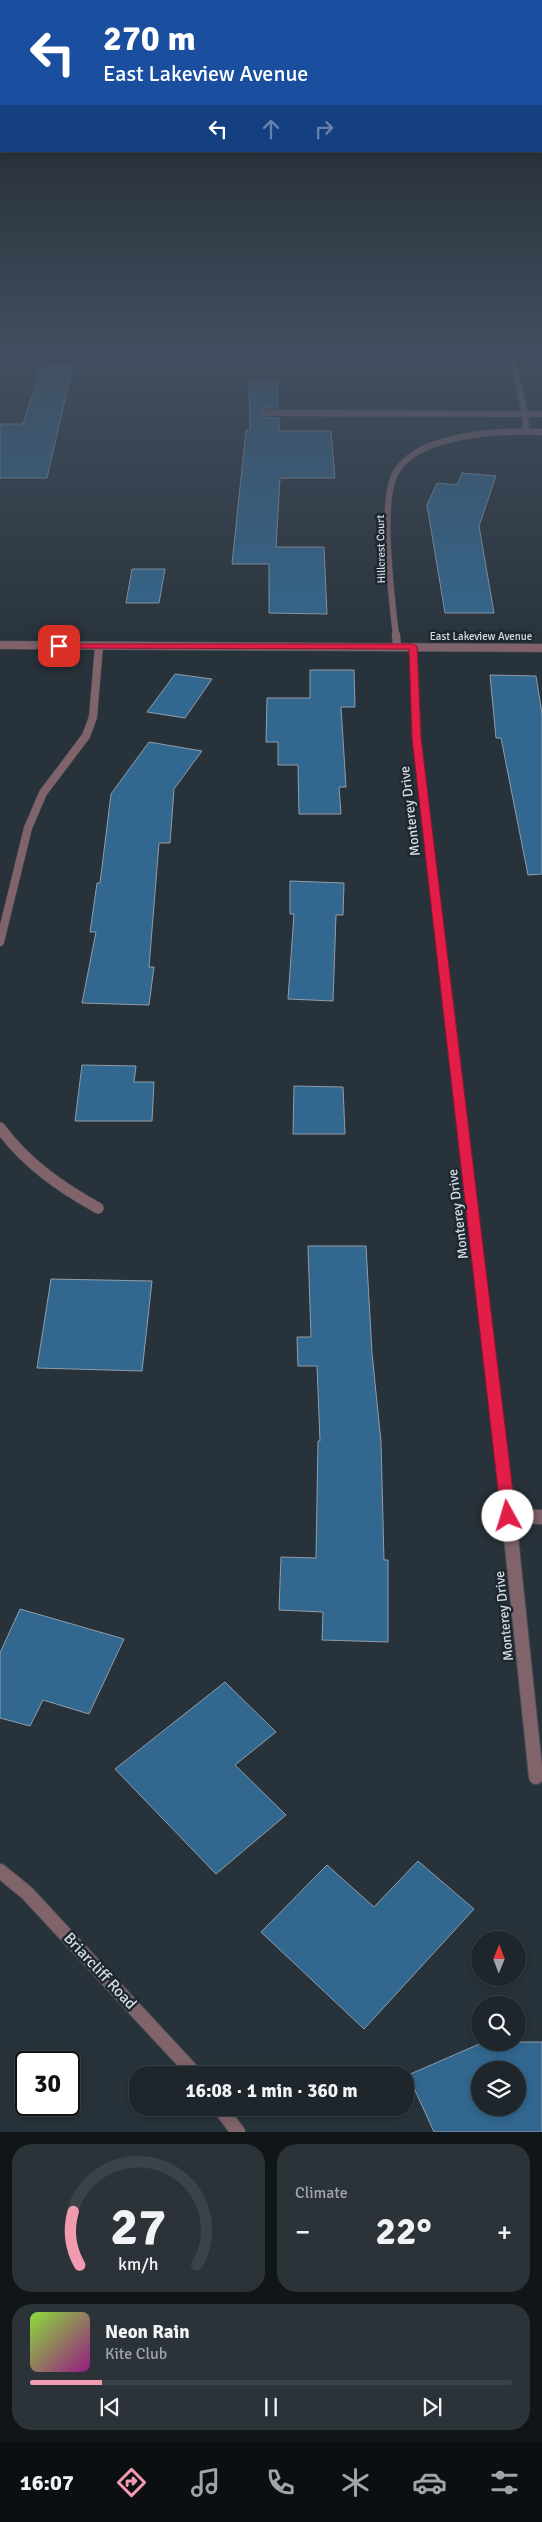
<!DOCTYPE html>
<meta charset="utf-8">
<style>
body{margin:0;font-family:Signika,sans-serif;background:#2b3238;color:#f1f3f6;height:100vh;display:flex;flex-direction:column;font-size:19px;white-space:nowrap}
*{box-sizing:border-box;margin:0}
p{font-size:16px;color:#a1a5a9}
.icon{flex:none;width:28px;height:28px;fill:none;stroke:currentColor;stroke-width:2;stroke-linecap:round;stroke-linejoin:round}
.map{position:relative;height:2132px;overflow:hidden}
.side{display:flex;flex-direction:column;gap:12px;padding:12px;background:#101518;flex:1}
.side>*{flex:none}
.guide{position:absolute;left:0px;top:0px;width:542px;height:152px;box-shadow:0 2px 8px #0003,0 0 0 1px #3c4348;background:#1a4fa0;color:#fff;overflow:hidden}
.needle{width:32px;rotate:1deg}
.tools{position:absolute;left:471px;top:1931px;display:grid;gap:10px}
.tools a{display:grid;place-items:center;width:55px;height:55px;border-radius:50%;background:#1e262c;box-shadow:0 2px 8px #0003,0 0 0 1px #3c4348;font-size:25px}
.speed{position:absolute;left:15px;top:2051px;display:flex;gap:10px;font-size:25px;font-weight:700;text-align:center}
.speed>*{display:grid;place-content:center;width:65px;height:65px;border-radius:50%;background:#1e262c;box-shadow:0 2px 8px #0003,0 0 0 1px #3c4348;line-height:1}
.speed .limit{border:2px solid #111;border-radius:8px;background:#fff;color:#111}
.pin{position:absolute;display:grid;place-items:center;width:42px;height:42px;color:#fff;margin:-21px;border-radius:10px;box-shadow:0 2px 8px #0006}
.me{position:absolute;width:55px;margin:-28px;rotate:354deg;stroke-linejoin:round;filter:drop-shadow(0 0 4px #0008)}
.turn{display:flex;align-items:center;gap:18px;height:105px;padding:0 20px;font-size:22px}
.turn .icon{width:65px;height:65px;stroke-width:2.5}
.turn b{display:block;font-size:35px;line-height:42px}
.lanes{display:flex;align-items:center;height:48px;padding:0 20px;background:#0003;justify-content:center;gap:25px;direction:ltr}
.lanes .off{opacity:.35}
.big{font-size:38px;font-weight:700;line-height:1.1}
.side .widget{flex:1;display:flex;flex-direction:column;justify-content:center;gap:8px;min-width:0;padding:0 18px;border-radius:20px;background:#2b3238}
.side .dial{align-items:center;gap:0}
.dial svg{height:130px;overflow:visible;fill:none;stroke:#3c4348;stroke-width:7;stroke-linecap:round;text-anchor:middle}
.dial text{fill:#f1f3f6;stroke:none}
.song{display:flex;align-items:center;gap:15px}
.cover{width:60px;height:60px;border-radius:8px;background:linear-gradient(135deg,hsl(90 70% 55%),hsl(310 70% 35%))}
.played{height:5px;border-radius:2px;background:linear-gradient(90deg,#f29aaf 15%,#3c4348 15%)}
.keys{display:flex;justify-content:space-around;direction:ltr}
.heat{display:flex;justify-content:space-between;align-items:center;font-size:28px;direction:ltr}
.side .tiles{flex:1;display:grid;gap:12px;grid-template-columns:1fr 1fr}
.widget:last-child{grid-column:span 2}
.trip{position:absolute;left:129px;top:2066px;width:285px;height:50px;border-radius:20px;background:#1e262c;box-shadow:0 2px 8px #0003,0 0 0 1px #3c4348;font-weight:700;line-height:50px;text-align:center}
.tab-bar{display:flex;height:80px;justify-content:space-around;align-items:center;background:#0c0f12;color:#a1a5a9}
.tab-bar .icon{width:35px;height:35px}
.tab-bar .on{color:#f29aaf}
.tab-bar b{font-size:22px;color:#f1f3f6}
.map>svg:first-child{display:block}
</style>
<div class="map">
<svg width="542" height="2132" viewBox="0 0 542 2132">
<rect width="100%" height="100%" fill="#28323a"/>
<g fill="#32678f" stroke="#919da8" fill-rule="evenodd">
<path d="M42,365H73L47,478H0V424H23Z"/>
<path d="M249,382H277L278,408H264L261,413L266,418H279V431H331L335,478H280L276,547H324L327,614L269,613V564H232L246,430H250Z"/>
<path d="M462,473L496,476L479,526L494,613H445L427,505L437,483L457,485Z"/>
<path d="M132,569H165L159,603H126Z"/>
<path d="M310,670H354L355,707H341L346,787H339L341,814H299L298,765H278V742H266L267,698H310Z"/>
<path d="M175,674L212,679L185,718L147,712Z"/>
<path d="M490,675L536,676L542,714V874L528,875L501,738H496Z"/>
<path d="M149,742L202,751L174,789L170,843H159L149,967H154L149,1005L82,1003L96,932H90L97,883H100L111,794Z"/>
<path d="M290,881L344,883L343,915H336L333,1001L288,999L294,914H290Z"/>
<path d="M82,1065L136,1066L134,1082H154L152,1121H75Z"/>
<path d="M294,1086L343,1087L345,1134H293Z"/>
<path d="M308,1246H366L372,1353L381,1442L384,1560H388V1642L322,1640L323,1612L279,1610L281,1557L316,1558L318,1441H320L317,1366H298L297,1337H311Z"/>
<path d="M51,1279L152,1281L142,1371L37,1368Z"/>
<path d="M20,1609L124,1639L89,1714L43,1700L30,1726L0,1718V1653Z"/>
<path d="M225,1682L276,1732L235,1765L286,1815L216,1874L115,1769Z"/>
<path d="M418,1861L474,1909L364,2029L261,1932L327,1865L374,1907Z"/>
<path d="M484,2042H542V2132H434L408,2075ZM480,2070H518V2108H480Z"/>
</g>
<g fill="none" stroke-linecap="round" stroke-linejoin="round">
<defs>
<g id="minor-far3">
<path d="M512,356L525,414L526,430"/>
<path d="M266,413L542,414"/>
<path d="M396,636C392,600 380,507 394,476C413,433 503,430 542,432"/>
</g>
<g id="minor-far2">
<path d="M396,635L397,647"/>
<path d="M413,647L417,738L448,1004"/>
<path d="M0,942L28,828L43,793L86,736L93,717L99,646"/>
</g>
<g id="minor-far1">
<path d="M448,1003L506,1491"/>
<path d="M0,1128C26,1163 60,1187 98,1208"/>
</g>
<g id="minor">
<path d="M506,1489L536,1777"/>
<path d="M508,1516L542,1517"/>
<path d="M0,1871L27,1893L196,2075"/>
<path d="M220,2108L238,2132"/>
</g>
<path id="tertiary" d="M0,645L542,648"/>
</defs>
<use href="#minor-far3" stroke="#444d55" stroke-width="7"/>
<use href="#minor-far2" stroke="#444d55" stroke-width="9"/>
<use href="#minor-far1" stroke="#444d55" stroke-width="12"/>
<use href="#minor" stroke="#444d55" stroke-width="16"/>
<use href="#tertiary" stroke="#444d55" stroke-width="9"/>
<use href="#minor-far3" stroke="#81636a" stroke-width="6"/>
<use href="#minor-far2" stroke="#81636a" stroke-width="8"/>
<use href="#minor-far1" stroke="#81636a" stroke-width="11"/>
<use href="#minor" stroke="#81636a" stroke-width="14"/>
<use href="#tertiary" stroke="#81636a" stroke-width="8"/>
</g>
<linearGradient id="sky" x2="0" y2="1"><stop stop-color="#161c20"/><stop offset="0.54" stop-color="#424f60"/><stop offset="1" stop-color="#424f60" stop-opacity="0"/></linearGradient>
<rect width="542" height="655" fill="url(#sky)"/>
<path fill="#e11d48" stroke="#92132f" d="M56,644H413L417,646L421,738L516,1516L513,1520H503L501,1516L412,738L409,649L59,648L55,646Z"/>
<g text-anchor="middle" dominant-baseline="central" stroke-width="5" stroke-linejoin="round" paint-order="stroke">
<g font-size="11" fill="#d6dce2" stroke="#1e2830">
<text transform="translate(381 549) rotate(-91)">Hillcrest Court</text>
<text x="481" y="636">East Lakeview Avenue</text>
</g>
<g font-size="14" fill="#d6dce2" stroke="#1e2830">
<text transform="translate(410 811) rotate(-97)">Monterey Drive</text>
<text transform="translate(458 1214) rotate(-97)">Monterey Drive</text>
<text transform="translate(504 1616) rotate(-96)">Monterey Drive</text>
</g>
<g font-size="16" fill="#d6dce2" stroke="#1e2830">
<text transform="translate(100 1971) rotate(47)">Briarcliff Road</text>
</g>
</g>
</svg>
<div class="tools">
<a><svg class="needle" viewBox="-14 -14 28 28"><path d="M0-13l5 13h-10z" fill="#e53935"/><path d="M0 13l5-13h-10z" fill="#a1a5a9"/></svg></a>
<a><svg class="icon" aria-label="search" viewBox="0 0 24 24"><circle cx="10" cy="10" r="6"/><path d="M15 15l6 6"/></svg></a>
<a><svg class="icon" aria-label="layers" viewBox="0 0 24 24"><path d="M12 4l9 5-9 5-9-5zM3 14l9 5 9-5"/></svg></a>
</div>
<div class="speed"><div class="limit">30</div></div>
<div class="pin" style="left:59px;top:646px;background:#d93025"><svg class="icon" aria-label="arrive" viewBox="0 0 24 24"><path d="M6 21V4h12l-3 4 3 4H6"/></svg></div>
<svg class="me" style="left:508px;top:1516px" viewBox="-20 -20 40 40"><circle r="19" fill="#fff"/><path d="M0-13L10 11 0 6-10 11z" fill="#e11d48"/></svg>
<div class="trip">16:08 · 1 min · 360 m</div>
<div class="guide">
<div class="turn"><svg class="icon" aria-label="left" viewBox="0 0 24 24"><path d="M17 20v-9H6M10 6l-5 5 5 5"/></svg><div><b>270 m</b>East Lakeview Avenue</div></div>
<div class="lanes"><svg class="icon" aria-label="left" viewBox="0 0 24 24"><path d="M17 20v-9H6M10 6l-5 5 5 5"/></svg><svg class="icon off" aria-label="ahead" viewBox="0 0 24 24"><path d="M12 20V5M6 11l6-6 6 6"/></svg><svg class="icon off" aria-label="right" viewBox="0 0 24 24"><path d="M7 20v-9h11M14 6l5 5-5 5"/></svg></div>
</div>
</div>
<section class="side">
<div class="tiles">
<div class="widget dial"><svg viewBox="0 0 100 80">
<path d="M14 69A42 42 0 1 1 86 69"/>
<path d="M14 69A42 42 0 0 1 10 36" stroke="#f29aaf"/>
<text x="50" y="56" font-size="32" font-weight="700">27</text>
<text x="50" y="72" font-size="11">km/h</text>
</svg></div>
<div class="widget"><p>Climate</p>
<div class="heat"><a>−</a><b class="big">22°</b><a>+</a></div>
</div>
<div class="widget">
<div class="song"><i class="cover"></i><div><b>Neon Rain</b><p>Kite Club</p></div></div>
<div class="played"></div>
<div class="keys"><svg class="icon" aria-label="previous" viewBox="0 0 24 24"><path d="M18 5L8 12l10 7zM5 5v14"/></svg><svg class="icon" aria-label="pause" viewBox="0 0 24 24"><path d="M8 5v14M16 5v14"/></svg><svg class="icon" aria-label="next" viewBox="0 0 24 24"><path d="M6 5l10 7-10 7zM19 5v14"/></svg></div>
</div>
</div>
</section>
<nav class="tab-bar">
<b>16:07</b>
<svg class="icon on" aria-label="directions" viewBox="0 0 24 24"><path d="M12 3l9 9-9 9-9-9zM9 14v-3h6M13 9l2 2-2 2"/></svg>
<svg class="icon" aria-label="music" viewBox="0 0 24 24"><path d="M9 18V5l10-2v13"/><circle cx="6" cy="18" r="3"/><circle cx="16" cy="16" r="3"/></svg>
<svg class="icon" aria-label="phone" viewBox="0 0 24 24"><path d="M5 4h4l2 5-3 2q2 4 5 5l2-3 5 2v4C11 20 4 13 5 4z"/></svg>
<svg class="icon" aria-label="climate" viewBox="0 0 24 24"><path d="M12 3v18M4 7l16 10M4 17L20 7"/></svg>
<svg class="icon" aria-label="car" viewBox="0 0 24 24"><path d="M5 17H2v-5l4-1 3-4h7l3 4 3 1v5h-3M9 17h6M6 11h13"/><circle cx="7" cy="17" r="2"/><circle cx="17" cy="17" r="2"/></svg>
<svg class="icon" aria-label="filters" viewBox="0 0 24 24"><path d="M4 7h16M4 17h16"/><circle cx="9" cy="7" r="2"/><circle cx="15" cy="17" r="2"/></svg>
</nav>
